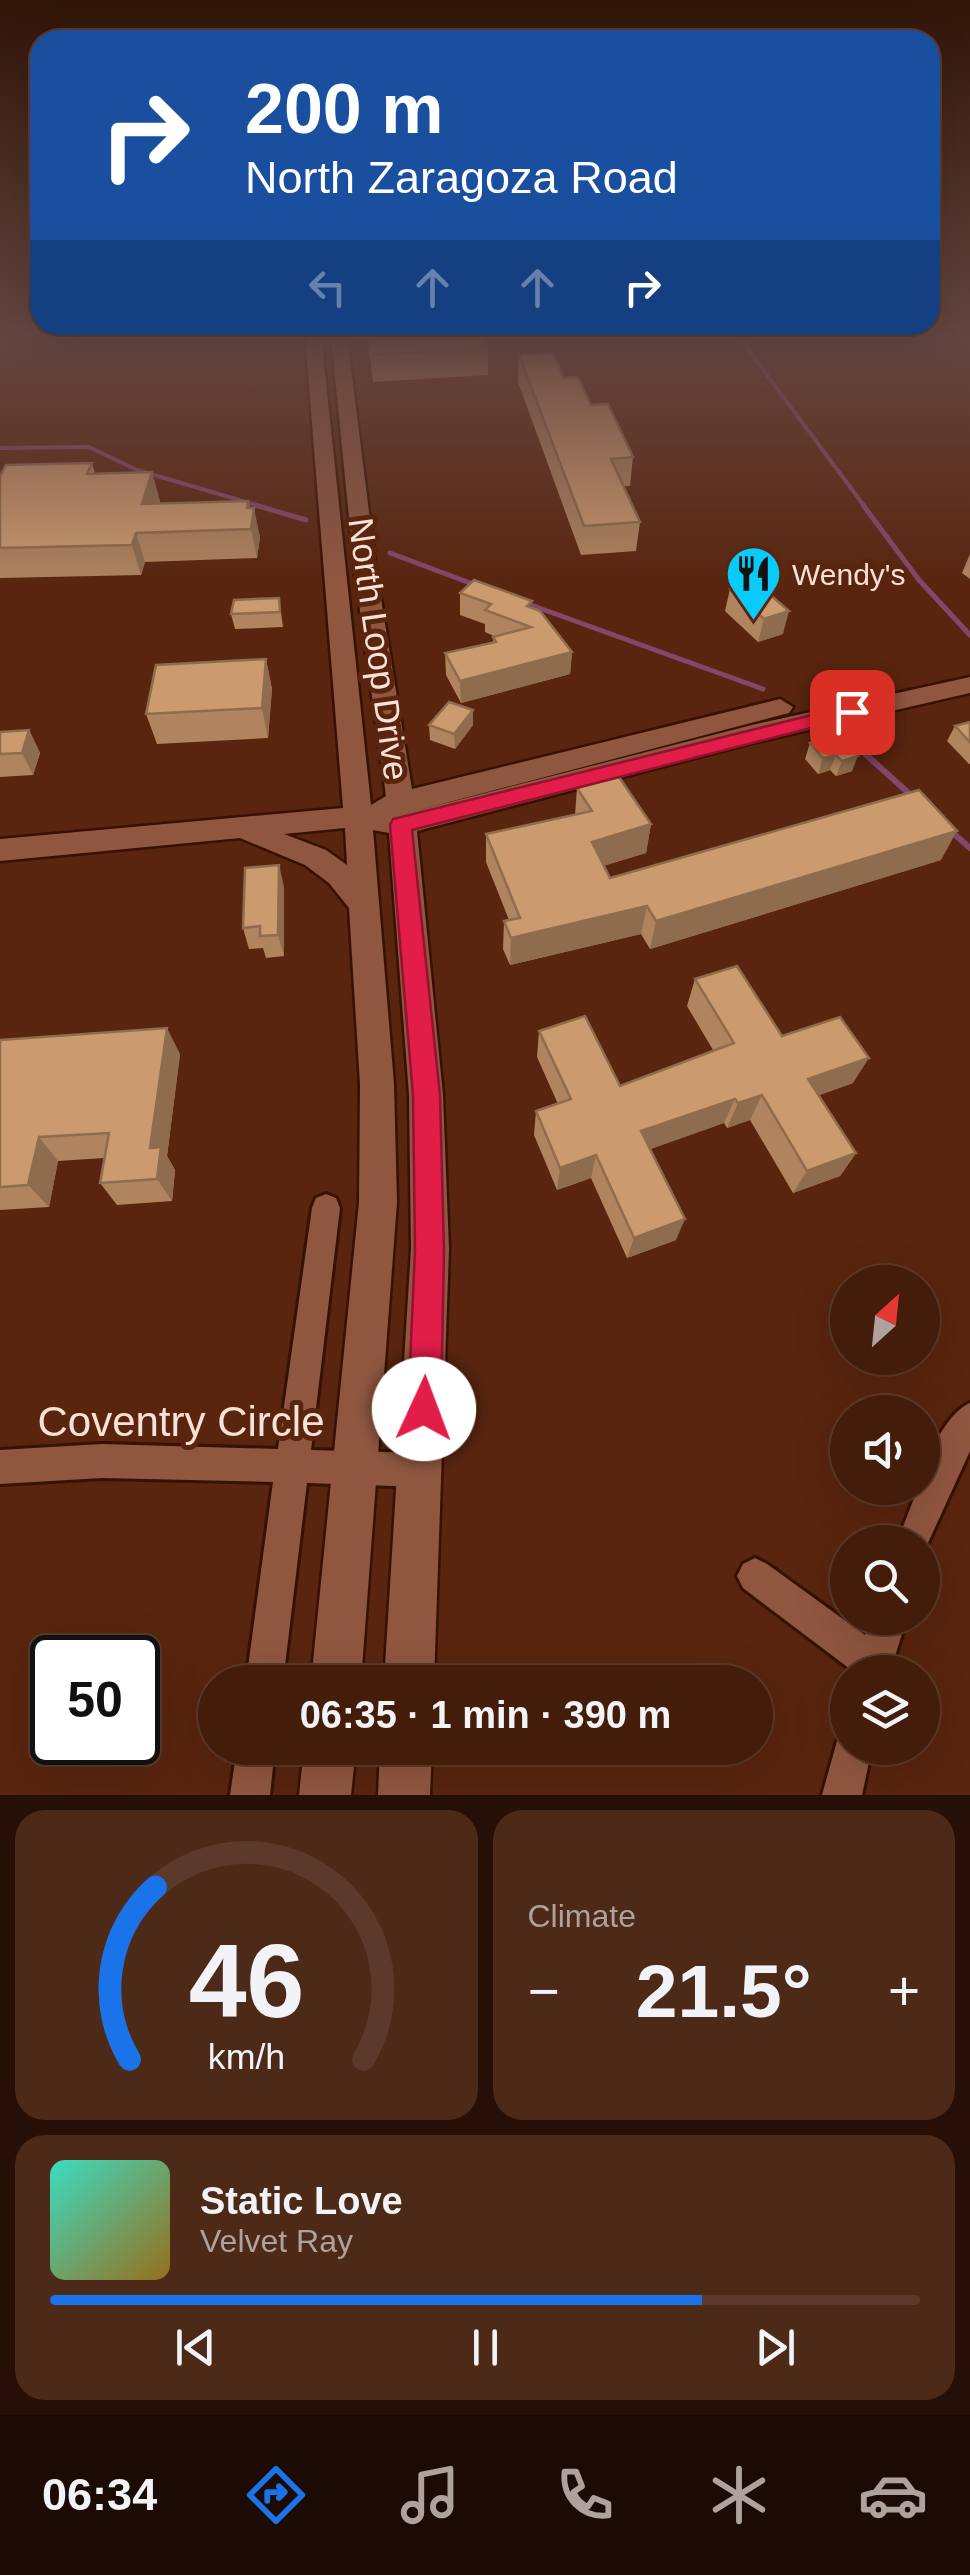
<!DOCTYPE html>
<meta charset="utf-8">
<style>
body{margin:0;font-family:Arial,sans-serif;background:#4d2918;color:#f1f3f6;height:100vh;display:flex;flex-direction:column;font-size:38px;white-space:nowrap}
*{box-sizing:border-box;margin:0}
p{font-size:32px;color:#afa19c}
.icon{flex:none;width:55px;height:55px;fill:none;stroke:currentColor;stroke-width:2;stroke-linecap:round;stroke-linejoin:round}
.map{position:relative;height:1795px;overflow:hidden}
.side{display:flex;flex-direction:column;gap:15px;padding:15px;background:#250f06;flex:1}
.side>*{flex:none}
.banner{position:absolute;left:30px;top:30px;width:910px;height:305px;border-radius:30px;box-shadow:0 10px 40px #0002,0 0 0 2px #5b3a2b;background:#1a4fa0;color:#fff;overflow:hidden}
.needle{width:65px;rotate:27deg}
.tools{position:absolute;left:830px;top:1265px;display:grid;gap:20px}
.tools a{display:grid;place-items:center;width:110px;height:110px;border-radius:50%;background:#431c0a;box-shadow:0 10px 40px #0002,0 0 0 2px #5b3a2b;font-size:50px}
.speed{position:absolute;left:30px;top:1635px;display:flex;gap:20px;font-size:50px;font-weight:700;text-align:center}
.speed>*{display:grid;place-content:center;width:130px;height:130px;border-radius:50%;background:#431c0a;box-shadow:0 10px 40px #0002,0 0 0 2px #5b3a2b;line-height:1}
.speed .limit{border:5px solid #111;border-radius:15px;background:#fff;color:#111}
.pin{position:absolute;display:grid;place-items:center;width:85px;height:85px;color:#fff;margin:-42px;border-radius:20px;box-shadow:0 5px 15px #0006}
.me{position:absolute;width:110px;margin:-55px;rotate:2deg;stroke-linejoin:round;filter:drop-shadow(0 0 8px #0008)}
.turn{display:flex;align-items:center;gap:35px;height:210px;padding:0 50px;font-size:45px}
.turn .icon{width:130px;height:130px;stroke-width:2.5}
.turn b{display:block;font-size:70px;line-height:85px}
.lanes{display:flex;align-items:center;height:95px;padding:0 50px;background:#0003;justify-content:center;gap:50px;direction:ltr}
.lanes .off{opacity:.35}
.big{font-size:75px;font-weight:700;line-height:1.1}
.side .tile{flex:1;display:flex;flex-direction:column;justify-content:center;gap:15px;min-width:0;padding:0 35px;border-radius:30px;background:#4d2918}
.side .dial{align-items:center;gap:0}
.dial svg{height:260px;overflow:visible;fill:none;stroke:#5b3a2b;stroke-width:7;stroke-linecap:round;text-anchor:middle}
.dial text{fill:#f1f3f6;stroke:none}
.song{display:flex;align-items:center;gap:30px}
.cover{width:120px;height:120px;border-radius:15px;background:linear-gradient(135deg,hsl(170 70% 55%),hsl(40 70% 35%))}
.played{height:10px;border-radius:5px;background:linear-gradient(90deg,#1a73e8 75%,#5b3a2b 75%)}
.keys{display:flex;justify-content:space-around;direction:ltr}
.heat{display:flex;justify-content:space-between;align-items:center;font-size:55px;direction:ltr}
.side .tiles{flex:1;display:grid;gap:15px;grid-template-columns:1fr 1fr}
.tile:last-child{grid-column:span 2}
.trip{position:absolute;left:198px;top:1665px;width:575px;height:100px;border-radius:50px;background:#431c0a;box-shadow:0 10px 40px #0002,0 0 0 2px #5b3a2b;font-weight:700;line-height:100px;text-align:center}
.dock{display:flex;height:160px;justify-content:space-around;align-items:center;background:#1b0b04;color:#afa19c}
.dock .icon{width:70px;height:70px}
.dock .on{color:#1a73e8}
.dock b{font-size:45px;color:#f1f3f6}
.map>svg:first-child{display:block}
</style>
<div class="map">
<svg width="970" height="1795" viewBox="0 0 970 1795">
<rect width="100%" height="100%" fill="#59250e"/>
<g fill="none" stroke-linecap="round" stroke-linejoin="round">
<g stroke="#84466d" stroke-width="4">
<path d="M738,336L865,507"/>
<path d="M0,448L89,447L137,470L263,507"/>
</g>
<g stroke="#84466d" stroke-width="5">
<path d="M255,505L306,520"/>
<path d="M863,505L919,580L970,635"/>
<path d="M390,553L478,586"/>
<path d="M528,604L763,689"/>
</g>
<g stroke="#84466d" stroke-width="6">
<path d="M843,734L913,797"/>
<path d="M952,832L970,848"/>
</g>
<defs>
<g id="street">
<path d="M408,336L402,340L314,345L308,341L345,336Z"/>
<path d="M326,1194L336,1198L340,1208L311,1450L422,1453L434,1458L439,1470L434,1482L422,1487L307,1483L283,1682H246L273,1482L102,1478L0,1484V1450L102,1444L278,1449L312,1208L316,1198Z"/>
<path d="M970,1403V1451L922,1556V1542H897L918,1488H922C922,1462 946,1413 970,1403Z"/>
<path d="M755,1558L767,1564L865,1635L871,1618H907L890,1672H854L743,1588L737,1576L743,1564Z"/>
<path d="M848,1731V1748H872L862,1795H822L839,1734Z"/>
<path d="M237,1748H275L270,1795H230Z"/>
</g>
<g id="secondary">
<path d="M305,336H321L371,805L386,796L354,568L331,336H347L376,568L412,789L780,699L793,707L789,713L415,811L752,725L970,677V693L752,743L417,831L443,1095L449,1249L434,1682H384L411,1249L409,1095L389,833L373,830L394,1084L397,1202L361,1682H311L359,1202L360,1084L349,908L329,883L305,865L240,838L0,861V839L343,808ZM345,828L347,865L326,850L284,834Z"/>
<path d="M304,1748H356L351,1795H299Z"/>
<path d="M380,1748H432L430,1795H378Z"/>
</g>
</defs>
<use href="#street" stroke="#371101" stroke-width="6"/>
<use href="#secondary" stroke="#371101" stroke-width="5"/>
<use href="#street" fill="#905740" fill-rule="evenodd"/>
<use href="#secondary" fill="#905740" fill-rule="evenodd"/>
</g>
<g fill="#af845f">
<path d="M368,341L488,348V375L373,382Z"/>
<path d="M519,355L564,378L591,405L633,457L630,486H624L640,522L636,551L581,555L518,382Z"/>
<path d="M92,463L95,474L160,501L159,504L248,501L260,537L257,558L145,562L141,575L0,578V476Z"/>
<path d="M970,554V579L962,573Z"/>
<path d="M730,589L783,634L758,642L725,611Z"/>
<path d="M460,593L532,608L572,652L570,674L461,703L446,675L445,653L493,642V637H496L485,632V624L460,615Z"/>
<path d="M279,598L283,627L235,629L231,614Z"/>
<path d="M266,659L272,689L268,738L157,744L146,714Z"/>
<path d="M473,710V725L455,749L430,740L429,725Z"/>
<path d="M970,722V764H969L947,741L955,726Z"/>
<path d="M29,730L40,753L33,775L0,777V732Z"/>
<path d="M839,735L852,771L836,776L830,770L818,774L805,759L810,743Z"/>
<path d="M577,788L651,824L646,853L603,866L610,878L941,860L650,949L641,934L510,965L503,949L504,921L509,920L486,862V834L575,815Z"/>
<path d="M284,887V956L266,958L263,948L249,949L243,928Z"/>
<path d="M695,979L853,1083L819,1095L856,1153L840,1176L793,1193L750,1120L727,1128L724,1123L650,1149L676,1240L627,1258L591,1178L557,1190L534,1135L536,1111L558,1104L537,1057L539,1031L620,1086L713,1050L687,1006Z"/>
<path d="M0,1040L180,1054L167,1156L175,1170L172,1201L117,1205L100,1183L104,1158L58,1161L49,1207L0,1210Z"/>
</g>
<g fill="#8e6c4d">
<path d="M152,472L160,501L150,533L142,504Z"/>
<path d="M248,501L252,521L254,508L260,537L257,558L247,508Z"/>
<path d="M136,533L145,562L141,575L132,545Z"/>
<path d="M789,611L783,634L758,642L764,619Z"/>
<path d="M572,652L570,674L461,703L460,681Z"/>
<path d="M266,659L272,689L268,738L262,708Z"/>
<path d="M473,710V725L455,749L454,734Z"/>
<path d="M29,730L40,753L33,775L22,753Z"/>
<path d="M836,755L830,770L818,774L823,758Z"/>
<path d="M858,756L852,771L836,776L842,761Z"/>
<path d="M651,824L646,853L588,870L592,842Z"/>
<path d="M957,831L941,860L650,949L656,921Z"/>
<path d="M279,865L284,887V956L278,935Z"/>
<path d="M647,906L641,934L510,965L511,938Z"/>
<path d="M167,1028L180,1054L167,1156L175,1170L172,1201L157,1179L150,1148Z"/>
<path d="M869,1058L853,1083L795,1104L808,1079Z"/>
<path d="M762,1095L750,1120L727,1128L738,1103Z"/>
<path d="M735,1099L724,1123L634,1155L641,1131Z"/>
<path d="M39,1137L58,1161L49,1207L28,1185Z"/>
<path d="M856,1153L840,1176L793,1193L807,1171Z"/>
<path d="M596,1155L591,1178L557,1190L560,1168Z"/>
<path d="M685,1219L676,1240L627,1258L634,1238Z"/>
</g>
<g fill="#cb9a6e" stroke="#8e6c4d" stroke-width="2.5">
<path d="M463,336H484L488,348L370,355L368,341Z"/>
<path d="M553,353L564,378L578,377L591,405L608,404L633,457L611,459L640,522L584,526L519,355Z"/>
<path d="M92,463L87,474L152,472L142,504L248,501L247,508H254L251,529L136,533L132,545L0,548V476L6,465Z"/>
<path d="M474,580L532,601L527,606L540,611L572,652L460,681L445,653L496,642L493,637L531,627L485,610L491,604L460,593Z"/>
<path d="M754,581L789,611L764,619L730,589Z"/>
<path d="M279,598L280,612L231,614L234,600Z"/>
<path d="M266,659L262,708L146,714L156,665Z"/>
<path d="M449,702L473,710L454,734L429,725Z"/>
<path d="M970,722V742L955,726Z"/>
<path d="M29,730L22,753L0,754V732Z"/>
<path d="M839,735L858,756L842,761L836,755L823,758L810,743Z"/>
<path d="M619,777L651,824L592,842L610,878L919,790L957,831L656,921L647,906L511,938L504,921L520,918L486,834L592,811L577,788Z"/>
<path d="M279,865L278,935L260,936V926L243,928L245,868Z"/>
<path d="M737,966L782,1036L840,1017L869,1058L808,1079L856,1153L807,1171L762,1095L738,1103L735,1099L641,1131L685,1219L634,1238L596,1155L560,1168L536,1111L571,1099L539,1031L585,1016L620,1086L734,1043L695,979Z"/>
<path d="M167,1028L150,1148L161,1147L157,1179L100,1183L109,1133L39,1137L28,1185L0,1187V1040Z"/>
</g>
<linearGradient id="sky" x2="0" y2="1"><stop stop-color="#311408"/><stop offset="0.57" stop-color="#644641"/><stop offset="1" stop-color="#644641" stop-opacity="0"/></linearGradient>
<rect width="970" height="587" fill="url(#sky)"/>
<path fill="#e11d48" stroke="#92132f" stroke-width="2.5" d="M852,705L858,707V716L412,830L440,1095L444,1250L441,1409L436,1421L424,1426L413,1421L408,1409L415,1250L413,1095L390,825L393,819Z"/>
<defs>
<symbol id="restaurant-pin" viewBox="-11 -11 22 30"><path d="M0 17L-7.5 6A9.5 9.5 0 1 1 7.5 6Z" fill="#08cbfa" stroke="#59250e"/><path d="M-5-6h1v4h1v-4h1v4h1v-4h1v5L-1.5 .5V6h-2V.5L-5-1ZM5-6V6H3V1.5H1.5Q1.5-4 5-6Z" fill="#111"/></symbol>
</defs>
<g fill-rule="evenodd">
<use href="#restaurant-pin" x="722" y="542" width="63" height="86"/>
</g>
<g text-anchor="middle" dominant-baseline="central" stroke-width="10" stroke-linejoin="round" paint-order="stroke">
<g font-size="30" fill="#fce1d6" stroke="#59250e" text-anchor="start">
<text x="792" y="574">Wendy's</text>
</g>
<g font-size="35" fill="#fce1d6" stroke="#59250e">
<text transform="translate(379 649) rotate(82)">North Loop Drive</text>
</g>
<g font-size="42" fill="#fce1d6" stroke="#59250e">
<text x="181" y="1421">Coventry Circle</text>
</g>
</g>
</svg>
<div class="tools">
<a><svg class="needle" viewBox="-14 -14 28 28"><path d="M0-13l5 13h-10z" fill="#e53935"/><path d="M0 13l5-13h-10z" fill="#afa19c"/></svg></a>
<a><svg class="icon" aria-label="sound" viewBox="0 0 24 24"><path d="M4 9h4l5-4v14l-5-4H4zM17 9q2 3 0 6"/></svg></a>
<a><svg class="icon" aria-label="search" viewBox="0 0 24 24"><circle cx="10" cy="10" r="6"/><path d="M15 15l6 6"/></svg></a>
<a><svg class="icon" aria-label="layers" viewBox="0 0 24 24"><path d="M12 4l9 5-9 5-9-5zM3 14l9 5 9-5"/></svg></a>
</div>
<div class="speed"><div class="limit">50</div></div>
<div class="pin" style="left:852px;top:712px;background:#d93025"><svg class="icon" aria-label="arrive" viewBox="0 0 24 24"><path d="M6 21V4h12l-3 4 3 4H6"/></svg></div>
<svg class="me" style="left:424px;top:1409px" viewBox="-20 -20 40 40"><circle r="19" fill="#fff"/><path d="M0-13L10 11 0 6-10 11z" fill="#e11d48"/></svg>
<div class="trip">06:35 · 1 min · 390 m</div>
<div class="banner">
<div class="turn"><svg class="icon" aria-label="right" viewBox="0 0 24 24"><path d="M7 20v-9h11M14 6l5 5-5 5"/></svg><div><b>200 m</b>North Zaragoza Road</div></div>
<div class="lanes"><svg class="icon off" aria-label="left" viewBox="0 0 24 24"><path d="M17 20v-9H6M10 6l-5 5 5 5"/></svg><svg class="icon off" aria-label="ahead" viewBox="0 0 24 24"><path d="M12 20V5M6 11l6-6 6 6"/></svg><svg class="icon off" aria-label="ahead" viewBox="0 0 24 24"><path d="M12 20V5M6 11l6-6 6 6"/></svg><svg class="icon" aria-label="right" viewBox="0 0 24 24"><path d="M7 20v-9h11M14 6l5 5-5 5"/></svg></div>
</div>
</div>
<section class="side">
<div class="tiles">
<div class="tile dial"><svg viewBox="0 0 100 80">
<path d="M14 69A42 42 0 1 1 86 69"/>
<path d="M14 69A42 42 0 0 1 22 16" stroke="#1a73e8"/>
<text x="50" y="56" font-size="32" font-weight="700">46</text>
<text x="50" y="72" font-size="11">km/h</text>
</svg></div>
<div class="tile"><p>Climate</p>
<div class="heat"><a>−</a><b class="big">21.5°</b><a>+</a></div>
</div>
<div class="tile">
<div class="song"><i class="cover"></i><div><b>Static Love</b><p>Velvet Ray</p></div></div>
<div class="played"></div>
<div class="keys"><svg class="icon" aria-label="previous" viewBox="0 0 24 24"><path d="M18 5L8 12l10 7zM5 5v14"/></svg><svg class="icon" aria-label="pause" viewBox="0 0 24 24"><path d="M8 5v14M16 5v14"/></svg><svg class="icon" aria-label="next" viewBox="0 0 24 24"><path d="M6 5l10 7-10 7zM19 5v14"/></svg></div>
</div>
</div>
</section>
<nav class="dock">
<b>06:34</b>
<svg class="icon on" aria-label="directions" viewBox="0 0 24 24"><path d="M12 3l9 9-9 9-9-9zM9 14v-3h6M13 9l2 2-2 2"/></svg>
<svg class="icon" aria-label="music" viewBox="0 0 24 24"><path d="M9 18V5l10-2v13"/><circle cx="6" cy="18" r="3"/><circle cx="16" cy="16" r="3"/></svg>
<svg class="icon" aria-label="phone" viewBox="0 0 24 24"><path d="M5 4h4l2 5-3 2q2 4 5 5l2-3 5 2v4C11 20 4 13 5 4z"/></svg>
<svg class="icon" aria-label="climate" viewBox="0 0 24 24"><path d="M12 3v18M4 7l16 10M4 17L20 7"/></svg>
<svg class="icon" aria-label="car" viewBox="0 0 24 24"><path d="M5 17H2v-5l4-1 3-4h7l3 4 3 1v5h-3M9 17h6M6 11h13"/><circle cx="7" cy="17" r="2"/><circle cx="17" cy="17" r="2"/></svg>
</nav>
